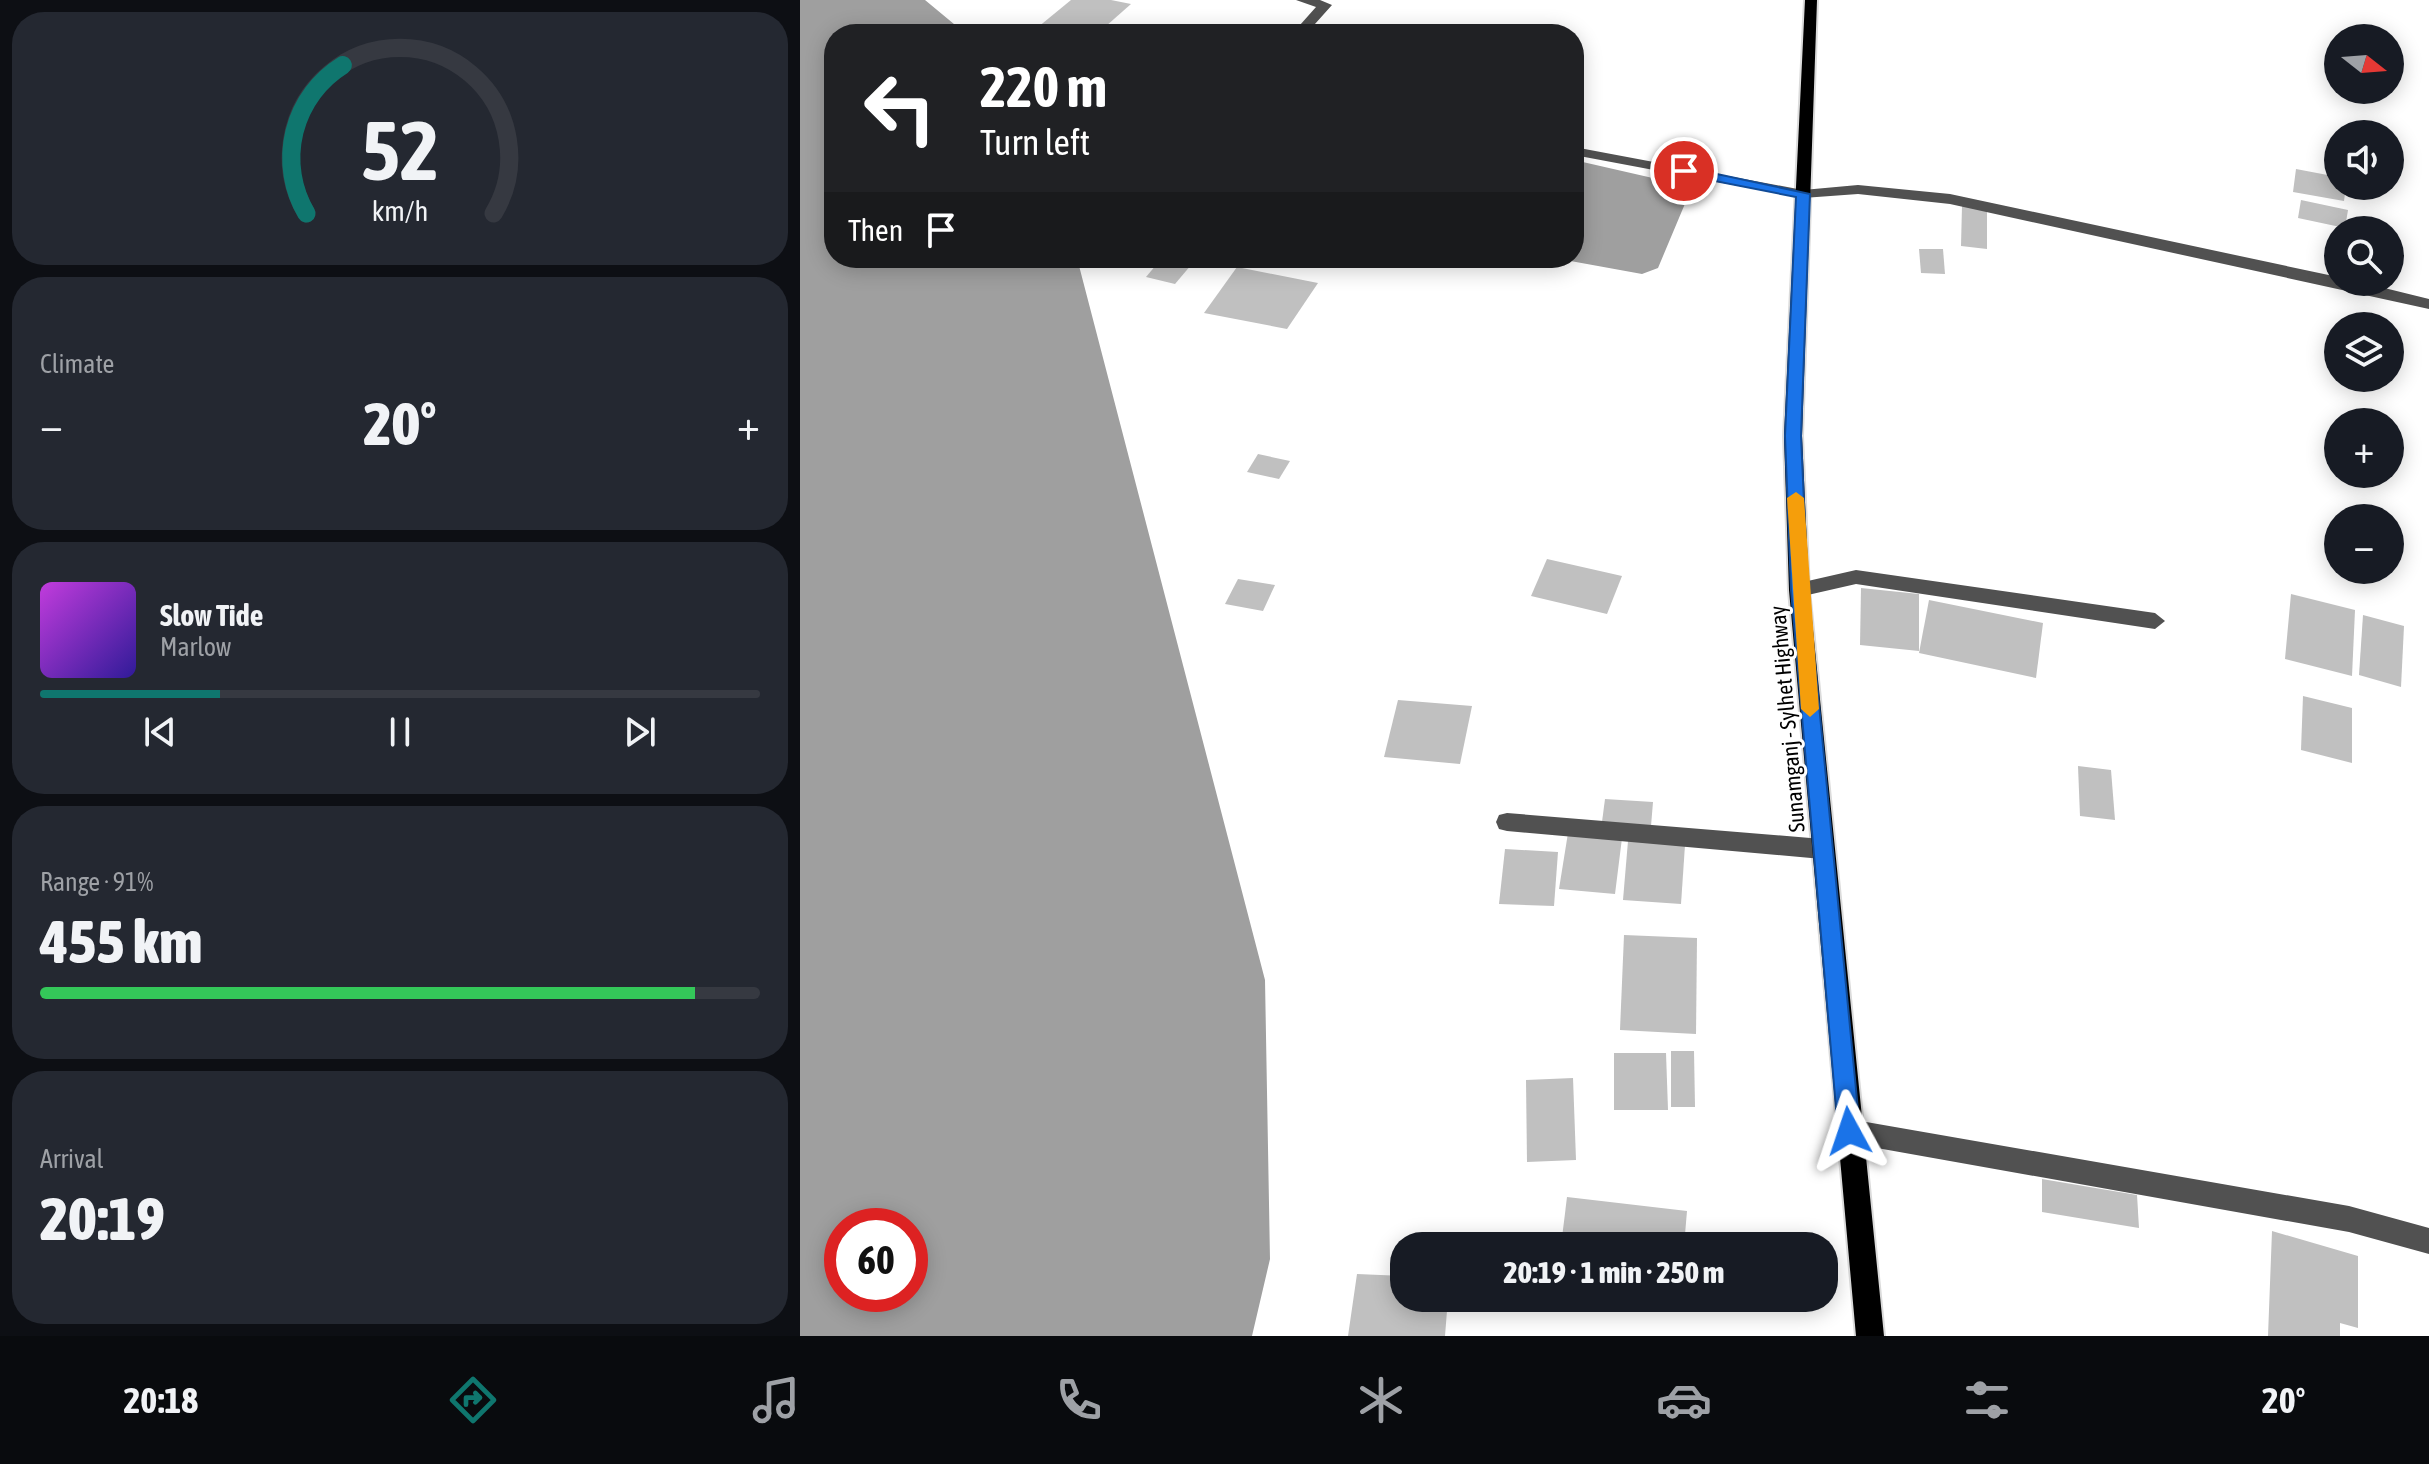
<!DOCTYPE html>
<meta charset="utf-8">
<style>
body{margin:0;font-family:"Asap Condensed",sans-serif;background:#242831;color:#f1f3f6;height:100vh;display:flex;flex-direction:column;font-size:30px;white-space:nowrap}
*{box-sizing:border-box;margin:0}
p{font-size:26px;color:#9ea1a6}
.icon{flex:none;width:44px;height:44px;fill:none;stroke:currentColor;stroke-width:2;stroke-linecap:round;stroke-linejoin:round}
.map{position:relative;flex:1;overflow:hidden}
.side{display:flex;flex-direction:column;gap:12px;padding:12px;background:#0d0f14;width:800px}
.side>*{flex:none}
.top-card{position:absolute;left:24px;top:24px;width:760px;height:244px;border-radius:32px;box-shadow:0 4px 20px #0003;background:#202124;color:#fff;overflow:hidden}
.needle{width:52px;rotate:107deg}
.fabs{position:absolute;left:1524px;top:24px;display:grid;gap:16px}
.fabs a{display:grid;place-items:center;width:80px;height:80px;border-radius:50%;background:#171b24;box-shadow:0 4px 20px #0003;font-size:40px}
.speed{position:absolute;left:24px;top:1208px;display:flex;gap:16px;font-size:40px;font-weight:700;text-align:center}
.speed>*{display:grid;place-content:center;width:104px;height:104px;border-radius:50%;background:#171b24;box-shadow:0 4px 20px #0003;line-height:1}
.speed .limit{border:12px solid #d22;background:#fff;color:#111}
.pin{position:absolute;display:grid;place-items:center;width:68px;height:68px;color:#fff;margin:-34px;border:4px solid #fff;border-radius:50%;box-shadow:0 2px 8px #0007}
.me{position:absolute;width:88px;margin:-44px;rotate:355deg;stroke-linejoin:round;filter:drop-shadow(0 0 6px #0008)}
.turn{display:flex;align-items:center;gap:28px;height:168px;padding:0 24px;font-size:36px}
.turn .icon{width:104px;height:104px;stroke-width:2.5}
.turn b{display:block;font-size:56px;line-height:68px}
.then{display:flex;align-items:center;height:76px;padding:0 24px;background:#0003;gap:16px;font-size:30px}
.big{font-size:60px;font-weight:800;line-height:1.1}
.side .card{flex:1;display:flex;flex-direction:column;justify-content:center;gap:12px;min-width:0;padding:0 28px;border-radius:32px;background:#242831}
.side .dial{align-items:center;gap:0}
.dial svg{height:208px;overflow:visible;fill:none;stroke:#363941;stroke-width:7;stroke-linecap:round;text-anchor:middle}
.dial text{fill:#f1f3f6;stroke:none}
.song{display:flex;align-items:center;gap:24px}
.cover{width:96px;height:96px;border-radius:12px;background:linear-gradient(135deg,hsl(290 70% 55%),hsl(250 70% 35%))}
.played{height:8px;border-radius:4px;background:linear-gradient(90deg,#0f766e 25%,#363941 25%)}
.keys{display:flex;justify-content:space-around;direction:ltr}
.heat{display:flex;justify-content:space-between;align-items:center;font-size:44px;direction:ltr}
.charge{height:12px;border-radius:6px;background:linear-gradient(90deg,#34c759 91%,#363941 0)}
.trip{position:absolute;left:590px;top:1232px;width:448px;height:80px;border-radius:32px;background:#171b24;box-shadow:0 4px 20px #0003;font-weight:800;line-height:80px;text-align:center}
.dock{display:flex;height:128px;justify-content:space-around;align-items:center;background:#090b0e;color:#9ea1a6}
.dock .icon{width:56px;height:56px}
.dock .current{color:#0f766e}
.dock b{font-size:36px;color:#f1f3f6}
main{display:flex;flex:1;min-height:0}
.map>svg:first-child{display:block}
</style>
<main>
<section class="side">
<div class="card dial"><svg viewBox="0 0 100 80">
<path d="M14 69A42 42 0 1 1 86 69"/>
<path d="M14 69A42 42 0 0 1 28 12" stroke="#0f766e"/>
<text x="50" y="56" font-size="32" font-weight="700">52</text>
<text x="50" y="72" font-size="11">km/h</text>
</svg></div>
<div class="card"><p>Climate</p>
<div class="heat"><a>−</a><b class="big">20°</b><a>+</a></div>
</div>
<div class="card">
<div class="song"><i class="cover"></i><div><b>Slow Tide</b><p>Marlow</p></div></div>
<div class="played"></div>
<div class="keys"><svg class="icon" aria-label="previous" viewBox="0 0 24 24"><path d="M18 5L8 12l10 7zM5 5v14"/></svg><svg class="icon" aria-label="pause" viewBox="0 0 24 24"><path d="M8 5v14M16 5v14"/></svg><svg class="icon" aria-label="next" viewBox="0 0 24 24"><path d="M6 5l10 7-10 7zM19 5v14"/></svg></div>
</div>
<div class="card"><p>Range · 91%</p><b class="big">455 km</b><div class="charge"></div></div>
<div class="card"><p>Arrival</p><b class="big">20:19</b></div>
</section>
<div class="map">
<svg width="1629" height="1336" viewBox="0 0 1629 1336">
<rect width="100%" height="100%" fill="#fff"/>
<g fill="#9f9f9f" fill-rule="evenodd">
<path d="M0,0H125L166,34H34V258H277L465,980L470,1259L452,1336H0ZM42,1226H110V1294H42Z"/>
<path d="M774,160L892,187L858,268L842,274L754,258H774Z"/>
</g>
<g fill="#c0c0c0">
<path d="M271,0H311L331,4L297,34L232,32Z"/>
<path d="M1496,169L1538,177V186H1546L1544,201L1493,192Z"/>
<path d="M1501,200L1548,210L1545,228L1498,218Z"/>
<path d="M1162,206L1187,208V249L1161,246Z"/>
<path d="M1119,249H1143L1145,274L1121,273Z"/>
<path d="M362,258H397L375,284L346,277Z"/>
<path d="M437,267L518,283L487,329L404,313Z"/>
<path d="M458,454L490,461L479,479L447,472Z"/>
<path d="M747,559L822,576L807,614L731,596Z"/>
<path d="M438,579L475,585L463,611L425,604Z"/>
<path d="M1061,588L1119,594V651L1060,645Z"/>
<path d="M1491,594L1555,610L1552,676L1485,659Z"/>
<path d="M1129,600L1243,623L1236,678L1119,653Z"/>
<path d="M1563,615L1604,626L1601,687L1559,675Z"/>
<path d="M1503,696L1552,708V763L1501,750Z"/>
<path d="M598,700L672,706L660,764L584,757Z"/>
<path d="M1278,766L1311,770L1315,820L1280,816Z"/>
<path d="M805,799L853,802L851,826L802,822Z"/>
<path d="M768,833L822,838L815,894L759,889Z"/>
<path d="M828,841L885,845L881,904L823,900Z"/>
<path d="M705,849L758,852L754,906L699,904Z"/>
<path d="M824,935L897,938L896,1034L820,1030Z"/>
<path d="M871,1051H894L895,1107H871Z"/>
<path d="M814,1053H866L868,1110H814Z"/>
<path d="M773,1078L776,1160L727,1162L726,1080Z"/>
<path d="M1242,1179L1337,1195L1339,1228L1242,1212Z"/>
<path d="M767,1197L887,1211L884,1246H761Z"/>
<path d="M1472,1231L1558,1256V1328L1540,1323V1336H1468Z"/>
<path d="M557,1274L604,1276V1298H648L645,1336H548Z"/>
</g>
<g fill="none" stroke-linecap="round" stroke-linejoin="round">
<defs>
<path id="major" d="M1005,0H1017L1002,436L1009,590L1084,1336H1056L989,590L984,436Z"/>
</defs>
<use href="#major" stroke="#dbdbdb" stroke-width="4"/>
<g fill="#515151" fill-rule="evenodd">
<path d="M496,0H520L532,5L506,34H492L516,7Z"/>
<path d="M774,147L1003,190L1058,185L1150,194L1538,277V282H1560L1629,299V309L1150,204L1058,194L1003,198L774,155Z"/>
<path d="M1056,570L1355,613L1365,621L1355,629L1056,584L999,597L989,590L999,583Z"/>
<path d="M707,813L1022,839L1030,842L1033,849L1030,856L1022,859L707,831L699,829L696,822L699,815Z"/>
<path d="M1049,1119L1549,1206L1629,1228V1254L1549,1232L1049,1143L1040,1140L1037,1131L1040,1122Z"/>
</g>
<use href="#major" fill="#000" fill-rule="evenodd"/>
</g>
<path fill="#1a73e8" stroke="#114b97" stroke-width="2" d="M884,167L1010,194L1001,436L1008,590L1060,1131L1057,1139L1049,1142L1041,1139L1038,1131L991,590L985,436L996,197L879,174V168Z"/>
<path fill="#f59e0b" d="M996,492L1004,498L1019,709L1010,717L1001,709L987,498Z"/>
<g text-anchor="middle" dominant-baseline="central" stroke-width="6" stroke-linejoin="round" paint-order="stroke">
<g font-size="22" fill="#000" stroke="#fff">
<text transform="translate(987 719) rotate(-95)">Sunamganj - Sylhet Highway</text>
</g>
</g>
</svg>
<div class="fabs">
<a><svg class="needle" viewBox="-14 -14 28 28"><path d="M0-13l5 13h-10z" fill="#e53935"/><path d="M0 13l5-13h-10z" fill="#9ea1a6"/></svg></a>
<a><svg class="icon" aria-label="sound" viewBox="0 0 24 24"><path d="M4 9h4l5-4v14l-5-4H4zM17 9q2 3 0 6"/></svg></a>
<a><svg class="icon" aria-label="search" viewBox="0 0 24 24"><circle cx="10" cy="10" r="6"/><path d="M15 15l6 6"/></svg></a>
<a><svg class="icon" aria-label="layers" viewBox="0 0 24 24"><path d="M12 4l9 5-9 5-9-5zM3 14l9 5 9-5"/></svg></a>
<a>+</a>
<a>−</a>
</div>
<div class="speed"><div class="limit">60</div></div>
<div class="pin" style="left:884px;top:171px;background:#d93025"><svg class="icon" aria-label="arrive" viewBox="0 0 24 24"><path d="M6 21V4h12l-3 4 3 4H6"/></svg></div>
<svg class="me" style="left:1049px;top:1131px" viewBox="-20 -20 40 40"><path d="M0-17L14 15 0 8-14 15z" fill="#1a73e8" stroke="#fff" stroke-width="4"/></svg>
<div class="trip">20:19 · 1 min · 250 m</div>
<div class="top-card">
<div class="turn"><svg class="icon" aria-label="left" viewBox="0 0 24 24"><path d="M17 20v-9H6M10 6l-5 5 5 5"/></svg><div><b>220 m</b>Turn left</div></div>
<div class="then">Then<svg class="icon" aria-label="arrive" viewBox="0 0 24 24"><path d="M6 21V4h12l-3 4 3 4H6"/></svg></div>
</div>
</div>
</main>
<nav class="dock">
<b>20:18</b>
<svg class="icon current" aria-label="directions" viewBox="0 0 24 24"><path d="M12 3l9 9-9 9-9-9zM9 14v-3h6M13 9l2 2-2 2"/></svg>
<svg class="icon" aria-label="music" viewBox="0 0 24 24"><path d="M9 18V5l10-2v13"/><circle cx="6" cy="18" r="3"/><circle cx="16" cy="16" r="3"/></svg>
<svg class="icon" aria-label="phone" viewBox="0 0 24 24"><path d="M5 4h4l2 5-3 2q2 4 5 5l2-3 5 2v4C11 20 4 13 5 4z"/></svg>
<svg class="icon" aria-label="climate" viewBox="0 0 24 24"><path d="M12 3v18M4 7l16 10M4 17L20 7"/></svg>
<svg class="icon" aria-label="car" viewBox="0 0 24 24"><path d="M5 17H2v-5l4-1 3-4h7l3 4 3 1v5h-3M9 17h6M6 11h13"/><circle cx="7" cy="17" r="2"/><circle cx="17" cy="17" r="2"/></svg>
<svg class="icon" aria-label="filters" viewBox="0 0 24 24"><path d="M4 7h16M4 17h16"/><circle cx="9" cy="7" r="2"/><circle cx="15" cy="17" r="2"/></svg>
<b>20°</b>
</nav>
